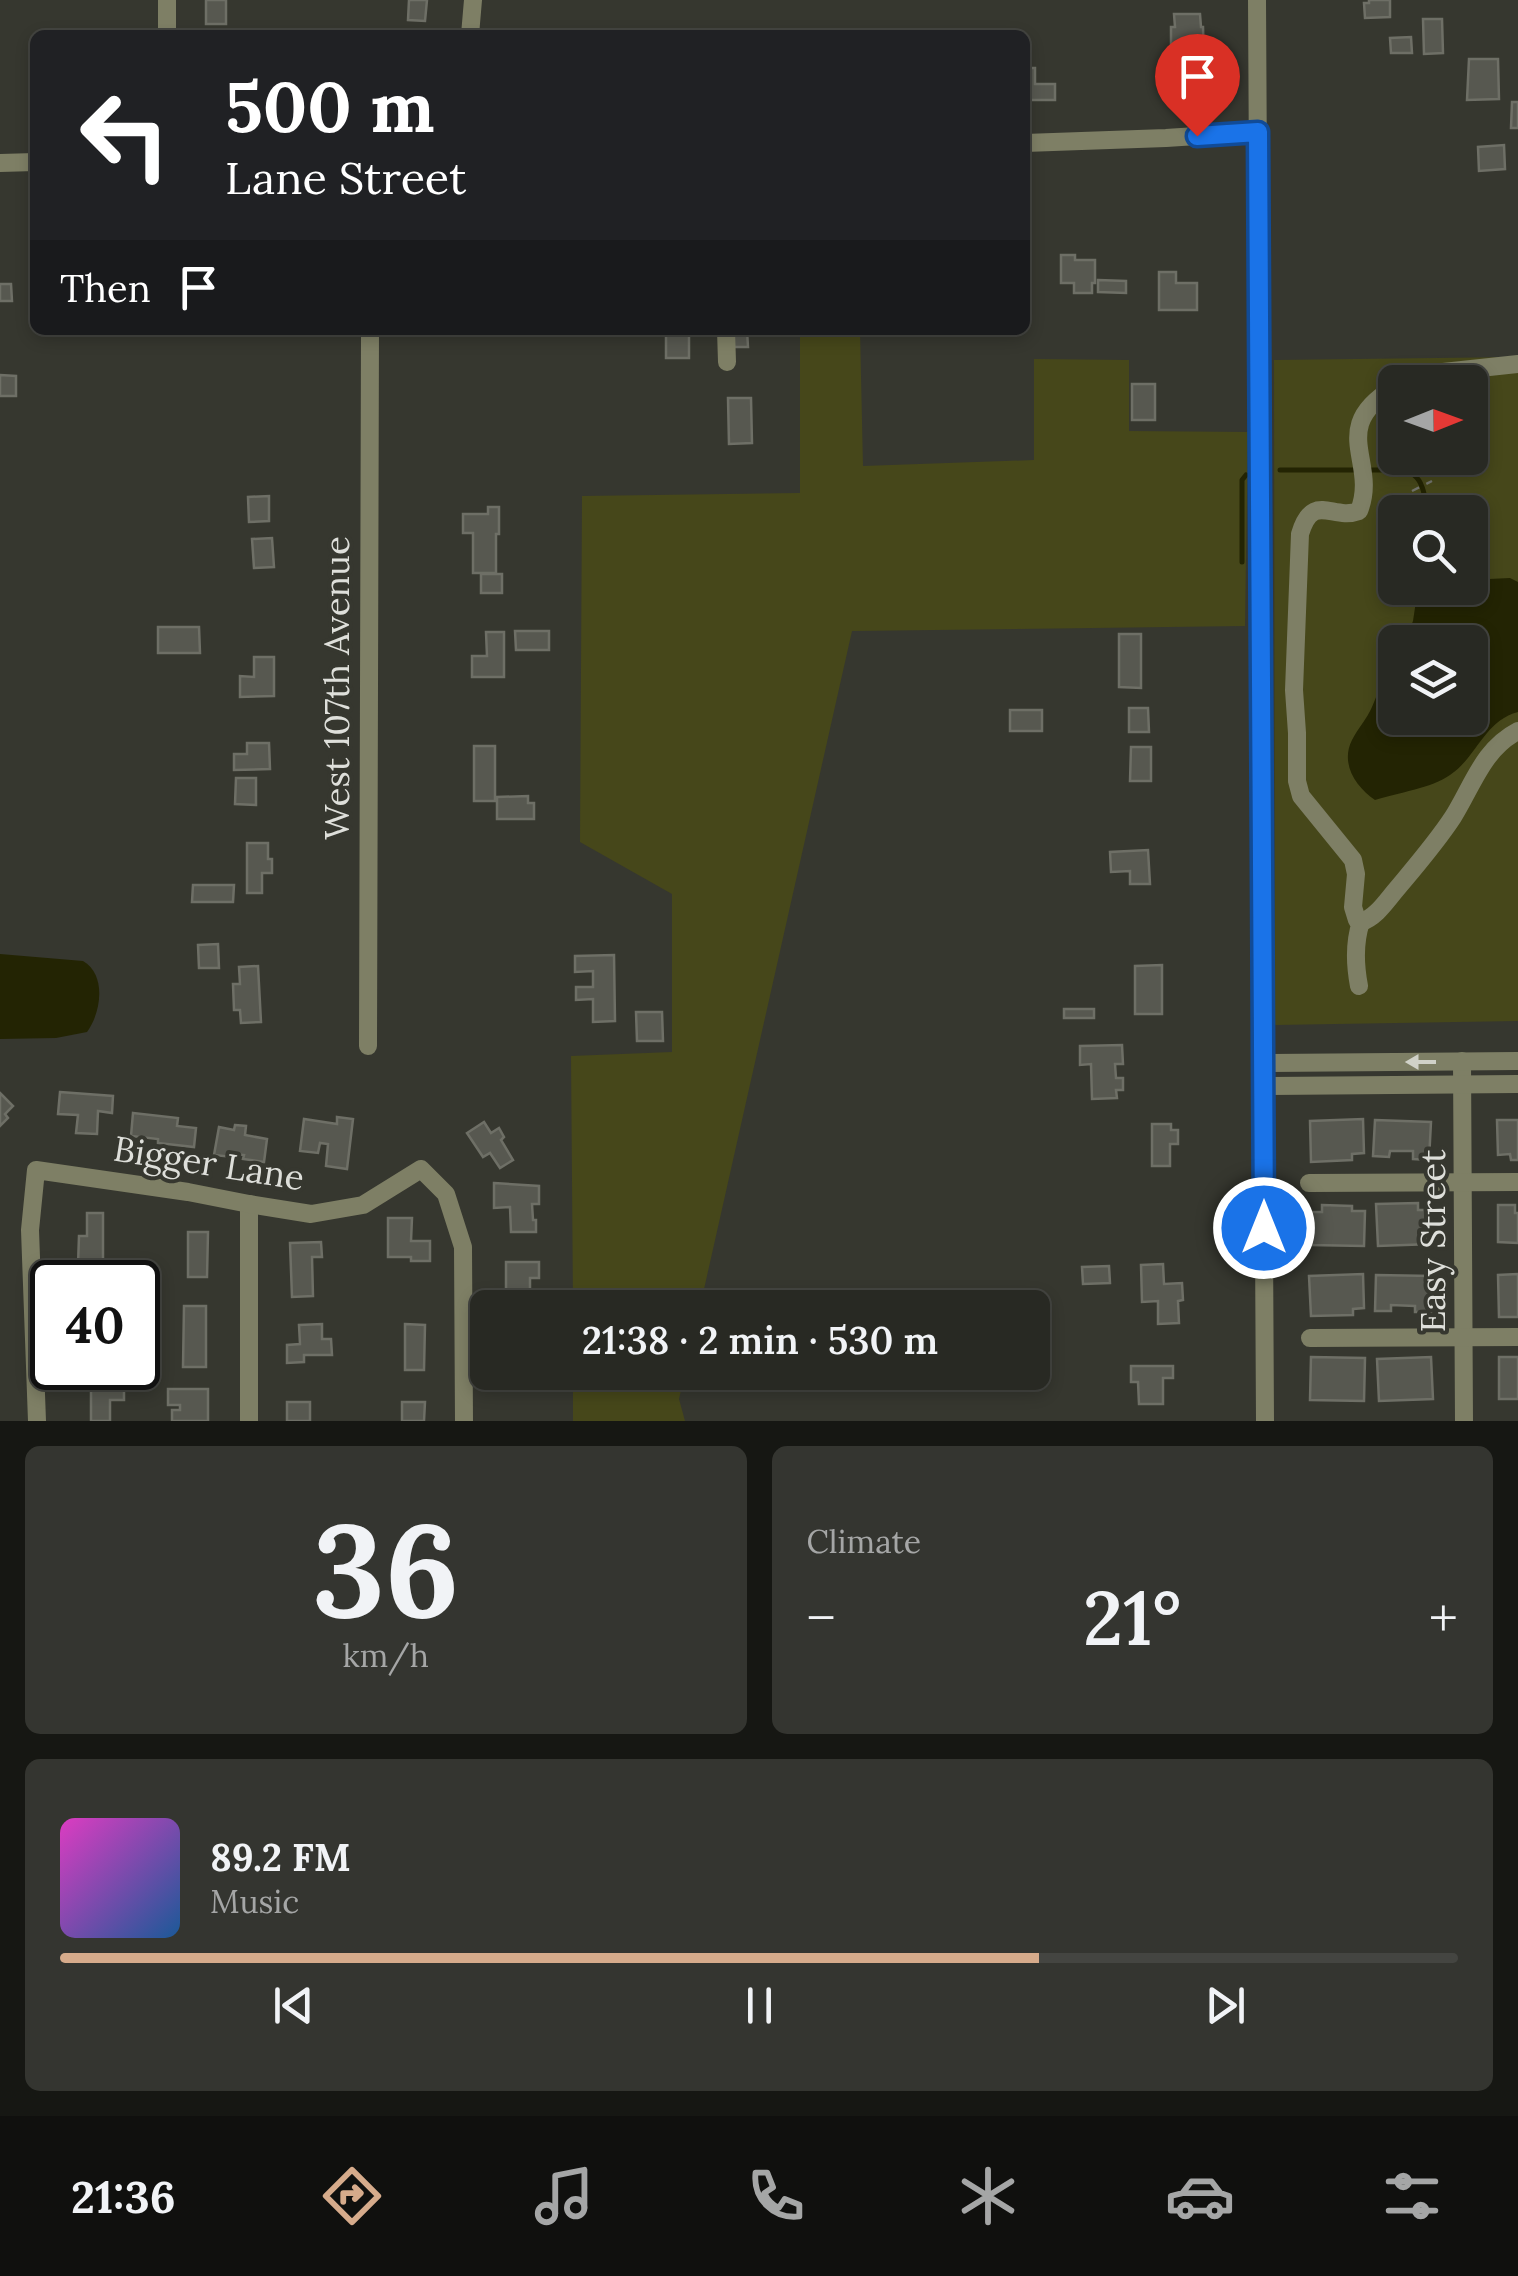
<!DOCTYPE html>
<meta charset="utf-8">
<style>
body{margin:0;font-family:Lora,serif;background:#343530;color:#f1f3f6;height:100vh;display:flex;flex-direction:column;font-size:38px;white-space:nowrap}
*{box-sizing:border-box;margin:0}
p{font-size:32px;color:#a5a6a6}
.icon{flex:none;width:55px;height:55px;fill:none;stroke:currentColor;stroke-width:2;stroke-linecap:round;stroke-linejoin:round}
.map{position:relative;height:1421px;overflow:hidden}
.panel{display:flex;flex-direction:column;gap:25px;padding:25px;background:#161713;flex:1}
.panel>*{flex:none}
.banner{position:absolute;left:30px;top:30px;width:1000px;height:305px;border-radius:15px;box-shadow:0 5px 15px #0003,0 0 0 2px #444541;background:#202124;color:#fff;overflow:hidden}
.needle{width:65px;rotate:89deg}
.controls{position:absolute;left:1378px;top:365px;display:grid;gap:20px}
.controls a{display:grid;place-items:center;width:110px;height:110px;border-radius:15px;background:#282923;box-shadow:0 5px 15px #0003,0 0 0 2px #444541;font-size:50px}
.speed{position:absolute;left:30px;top:1260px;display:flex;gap:20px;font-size:50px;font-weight:700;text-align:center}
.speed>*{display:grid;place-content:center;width:130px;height:130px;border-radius:50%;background:#282923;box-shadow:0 5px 15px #0003,0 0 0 2px #444541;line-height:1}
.speed .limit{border:5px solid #111;border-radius:15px;background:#fff;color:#111}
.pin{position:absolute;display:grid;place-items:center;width:85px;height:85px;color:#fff;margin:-102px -42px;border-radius:50% 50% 50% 0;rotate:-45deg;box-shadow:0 0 10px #0007}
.pin .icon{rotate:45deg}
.me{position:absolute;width:110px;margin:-55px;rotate:0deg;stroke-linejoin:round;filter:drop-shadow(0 0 8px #0008)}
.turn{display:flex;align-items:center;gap:35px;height:210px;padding:0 30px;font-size:45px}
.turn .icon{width:130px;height:130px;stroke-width:2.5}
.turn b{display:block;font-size:70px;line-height:85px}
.then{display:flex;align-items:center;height:95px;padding:0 30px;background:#0003;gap:20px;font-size:38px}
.big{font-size:75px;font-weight:600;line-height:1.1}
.panel .card{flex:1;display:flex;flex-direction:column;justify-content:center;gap:15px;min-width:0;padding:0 35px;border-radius:15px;background:#343530}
.panel .dial{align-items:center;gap:0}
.dial b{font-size:130px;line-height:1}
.song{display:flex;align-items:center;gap:30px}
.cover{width:120px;height:120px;border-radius:15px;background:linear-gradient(135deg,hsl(310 70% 55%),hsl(210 70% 35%))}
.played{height:10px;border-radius:5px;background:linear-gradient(90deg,#d6ab8b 70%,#444541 70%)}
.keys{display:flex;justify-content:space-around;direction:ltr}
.heat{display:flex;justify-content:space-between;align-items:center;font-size:55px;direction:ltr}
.panel .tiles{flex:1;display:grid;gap:25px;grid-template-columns:1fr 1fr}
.card:last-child{grid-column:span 2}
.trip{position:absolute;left:470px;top:1290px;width:580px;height:100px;border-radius:15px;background:#282923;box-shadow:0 5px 15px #0003,0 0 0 2px #444541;font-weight:600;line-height:100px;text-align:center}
.tab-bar{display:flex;height:160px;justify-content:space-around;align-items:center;background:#10100e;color:#a5a6a6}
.tab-bar .icon{width:70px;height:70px}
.tab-bar .current{color:#d6ab8b}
.tab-bar b{font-size:45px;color:#f1f3f6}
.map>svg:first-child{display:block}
</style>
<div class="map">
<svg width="1518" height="1421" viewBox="0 0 1518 1421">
<rect width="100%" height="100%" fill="#36372f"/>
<g fill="#46471a" fill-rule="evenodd">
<path d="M800,330H860L863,466L1034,460V359L1129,360V431L1248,432L1245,626L852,631L700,1307H573L571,1056L672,1052V894L580,842L582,496L800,493Z"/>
<path d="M1518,357V1021L1275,1025L1274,360ZM1395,382H1470V458H1395ZM1395,512H1470V588H1395ZM1395,642H1470V718H1395Z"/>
<path d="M573,1373H685L679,1399L685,1421H573Z"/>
</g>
<g fill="#232403">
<path d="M1470,558L1489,579L1510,578L1518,582V712C1484,721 1477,757 1450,775C1432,788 1397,793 1375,800C1356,787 1340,764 1352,740C1358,728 1367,719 1372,707C1380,689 1384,673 1395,657V718H1470V642H1405L1413,621L1418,588H1470Z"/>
<path d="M0,954L83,961C107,975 101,1013 87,1032L56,1038L0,1039Z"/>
</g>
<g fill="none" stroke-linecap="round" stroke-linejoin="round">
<g stroke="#232403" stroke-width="5">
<path d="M1280,470H1358"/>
<path d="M1369,470C1411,470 1422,466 1427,512"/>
<path d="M1242,562V480L1246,475"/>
</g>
</g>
<g fill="#575850" stroke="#6e6f66" stroke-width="2.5">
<rect x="206" y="0" width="20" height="24"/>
<path d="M409,0H427L425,21L408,20Z"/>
<path d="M1369,0H1390V17L1365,18L1364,3H1369Z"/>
<path d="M1174,14H1200L1201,27H1203L1204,59H1185V56H1181V47L1171,48V27H1175Z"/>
<path d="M1423,19H1442L1443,53L1424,54Z"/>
<path d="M1411,37L1412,53H1391L1390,38Z"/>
<path d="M1469,59H1498L1499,99L1467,100Z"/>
<path d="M1025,68H1035V84H1055V100H1025Z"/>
<path d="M1512,102H1518V128H1511Z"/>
<path d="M1504,145L1505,169L1479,171L1478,147Z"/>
<path d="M1061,255H1075V260H1095V283H1092V293H1074V283H1061Z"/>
<path d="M1159,272H1176V283H1197V310H1159Z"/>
<path d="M1098,280L1126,281V293L1098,292Z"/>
<path d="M0,284H11L12,301H0Z"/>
<rect x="666" y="330" width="23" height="28"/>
<path d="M730,330H747L748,347H730Z"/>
<path d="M0,375L16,376V396H0Z"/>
<rect x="1132" y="384" width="23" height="36"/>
<path d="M728,398H751L752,443L729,444Z"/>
<path d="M269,496V521L249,522L248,497Z"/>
<path d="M488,507H499V534H496V573H473V533H463V514H488Z"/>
<path d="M272,538L274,567L254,568L252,539Z"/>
<rect x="481" y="574" width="21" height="19"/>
<path d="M158,627H199L200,653H158Z"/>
<path d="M515,631H549V650H516Z"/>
<path d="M486,632H504V677H472V656H487Z"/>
<path d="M1119,634H1141V688L1119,687Z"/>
<path d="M254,657H274V696L240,697V676L254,677Z"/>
<path d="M1129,708H1148L1149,732H1129Z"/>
<rect x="1010" y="710" width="32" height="21"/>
<path d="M247,743H269L270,769L234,770V754H247Z"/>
<rect x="474" y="746" width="21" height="55"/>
<path d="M1131,747H1151V781H1130Z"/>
<path d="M236,778H256V805L235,804Z"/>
<path d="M528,796V803H534V819H497V797Z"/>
<path d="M247,843H268V859H272V873H262V893H247Z"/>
<path d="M1148,850L1150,884H1130V871L1111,872L1110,852Z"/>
<path d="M193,885H234L233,902H192Z"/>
<path d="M218,944L219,968H199L198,945Z"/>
<path d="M614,955L615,1021L593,1022V999L576,1000V987H593V971L575,972V956Z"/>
<path d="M1162,965V1014H1135V966Z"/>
<path d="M258,966L261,1022L241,1023L240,1010H234L233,984H240L239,967Z"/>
<rect x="1064" y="1009" width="30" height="9"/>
<path d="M636,1012H662L663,1041H637Z"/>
<path d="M1122,1045L1123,1064H1115L1116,1078H1123V1090H1116L1117,1098L1092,1099L1091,1064L1080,1065V1046Z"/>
<path d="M60,1092L113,1096L112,1113L98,1111L97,1134L76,1133L78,1115L58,1114Z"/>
<path d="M0,1093L13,1106L5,1114L8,1118L0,1126Z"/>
<path d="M133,1113L178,1118L177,1126L196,1128L194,1147L158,1143V1139L131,1136Z"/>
<path d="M337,1117L353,1119L347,1169L326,1166L328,1144L320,1143L318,1153L300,1151L304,1119L337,1124Z"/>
<path d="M1363,1119L1364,1153L1352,1154V1160L1311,1162L1310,1121Z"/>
<path d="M1375,1120L1431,1122L1429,1160L1413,1159V1151H1390L1389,1157L1373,1156Z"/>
<path d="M1497,1120H1518V1160H1511L1510,1154L1498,1155Z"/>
<path d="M484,1122L491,1133L499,1128L504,1137L501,1140L513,1160L500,1168L490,1153L483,1157L467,1133Z"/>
<path d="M1152,1124H1171V1130H1178V1144H1170V1166H1152Z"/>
<path d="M235,1125L246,1126L245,1135L267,1139L264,1162L243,1159L244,1155L233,1154L232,1157L214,1155L219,1127L234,1130Z"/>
<path d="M494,1183L539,1186V1204H532L533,1220H536V1232H511L510,1207L494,1208Z"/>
<path d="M1418,1203V1210H1431L1432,1244L1378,1246L1376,1204Z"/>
<path d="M1322,1205L1352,1206V1211H1365L1364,1246L1310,1245V1212H1322Z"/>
<path d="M1498,1205H1515V1213H1518V1243L1498,1242Z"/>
<path d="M87,1213H103V1265H78L79,1236H87Z"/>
<path d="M388,1218H412L411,1241H430V1261H411V1257H388Z"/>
<path d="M188,1232H208L207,1277H188Z"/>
<path d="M321,1242L322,1257H312L313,1296L292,1297L290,1243Z"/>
<path d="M506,1262H539V1278H530V1306H506Z"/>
<path d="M1163,1264L1164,1284L1182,1283L1183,1300L1178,1301L1179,1323L1158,1324V1301L1142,1302L1141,1265Z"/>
<path d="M1109,1266L1110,1283L1083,1284L1082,1267Z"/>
<path d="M1363,1274L1364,1308L1353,1309V1315L1311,1316L1309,1276Z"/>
<path d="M1518,1274V1317H1499L1498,1275Z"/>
<path d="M1376,1275L1432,1276L1431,1312H1415V1306L1391,1305V1311H1375Z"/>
<path d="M184,1306H206V1367H183Z"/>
<path d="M322,1324V1339H331L332,1355H304V1362L287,1363V1345L300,1344L299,1325Z"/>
<path d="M405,1324L425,1325L424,1370H405Z"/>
<path d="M1311,1357L1365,1358L1364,1401L1310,1400Z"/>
<path d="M1431,1357L1433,1399L1379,1401L1377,1359Z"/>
<rect x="1499" y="1357" width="19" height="42"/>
<path d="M1131,1366H1173V1378H1163V1404H1139L1138,1382H1131Z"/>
<path d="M525,1372H546V1383L526,1384Z"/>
<path d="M91,1376H124V1400H110V1421H91Z"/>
<path d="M168,1389H208V1421H172V1410H180V1405H168Z"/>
<rect x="287" y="1402" width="23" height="19"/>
<path d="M402,1402H425L424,1421H402Z"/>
</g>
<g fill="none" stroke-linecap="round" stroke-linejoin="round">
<path stroke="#73746d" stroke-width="2.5" stroke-dasharray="8 8" stroke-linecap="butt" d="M1412,491L1432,481"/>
<g stroke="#7e7f65" stroke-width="18">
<path d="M167,0V35"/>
<path d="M1257,0L1265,1421"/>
<path d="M470,35L473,0"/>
<path d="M1025,143L1166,138L1258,132"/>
<path d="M0,163L35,162"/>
<path d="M726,330L727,362"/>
<path d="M1405,382L1443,372L1518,364"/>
<path d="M1361,922C1375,918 1385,903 1395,891C1415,867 1436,843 1453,817C1473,785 1483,749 1518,731"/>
<path d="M1359,986C1355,965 1354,943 1361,922L1357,920L1353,907L1356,874L1353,860L1301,796L1297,781V733L1294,690L1300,534C1313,491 1332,521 1359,511C1379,461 1326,428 1395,387"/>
<path d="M368,1046L370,330"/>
<path d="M1462,1061L1464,1421"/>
<path d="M1263,1063L1518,1061"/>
<path d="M1263,1086L1518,1084"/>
<path d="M1309,1183L1518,1182"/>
<path d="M249,1204V1421"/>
<path d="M1310,1338L1518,1337"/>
<path d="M37,1421L30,1230L36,1170L188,1192L249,1204L311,1214L363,1205L421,1169L446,1194L463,1247L464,1421"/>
</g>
</g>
<defs><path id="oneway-solid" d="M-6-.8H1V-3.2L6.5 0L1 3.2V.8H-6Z" transform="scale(2.5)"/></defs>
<use fill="#d0d1c8" href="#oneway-solid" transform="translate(1421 1062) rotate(180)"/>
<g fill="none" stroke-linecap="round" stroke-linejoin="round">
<defs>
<path id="route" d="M1197,136L1258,132L1264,1228"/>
</defs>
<use href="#route" stroke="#114b97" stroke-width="25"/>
<use href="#route" stroke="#1a73e8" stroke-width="18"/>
</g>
<g text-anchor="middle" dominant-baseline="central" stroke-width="8" stroke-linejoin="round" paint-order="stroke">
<g font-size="35" fill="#dedfda" stroke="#36372f">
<text transform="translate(336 688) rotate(-90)">West 107th Avenue</text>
<text transform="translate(209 1163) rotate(9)">Bigger Lane</text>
<text transform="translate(1432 1241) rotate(-90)">Easy Street</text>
</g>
</g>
</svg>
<div class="controls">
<a><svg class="needle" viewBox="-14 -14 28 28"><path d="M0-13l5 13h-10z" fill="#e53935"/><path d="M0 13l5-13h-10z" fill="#a5a6a6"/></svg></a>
<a><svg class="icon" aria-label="search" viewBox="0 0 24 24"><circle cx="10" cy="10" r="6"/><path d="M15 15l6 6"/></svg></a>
<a><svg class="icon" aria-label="layers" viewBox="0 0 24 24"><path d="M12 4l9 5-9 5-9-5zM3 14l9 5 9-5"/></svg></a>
</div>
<div class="speed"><div class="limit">40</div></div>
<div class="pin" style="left:1197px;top:136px;background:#d93025"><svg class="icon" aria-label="arrive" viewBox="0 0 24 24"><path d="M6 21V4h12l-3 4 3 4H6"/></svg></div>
<svg class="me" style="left:1264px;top:1228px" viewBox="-20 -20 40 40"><circle r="17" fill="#1a73e8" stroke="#fff" stroke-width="3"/><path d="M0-11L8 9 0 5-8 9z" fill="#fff"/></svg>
<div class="trip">21:38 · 2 min · 530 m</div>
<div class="banner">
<div class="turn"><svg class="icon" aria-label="left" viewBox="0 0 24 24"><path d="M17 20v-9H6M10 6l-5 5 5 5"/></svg><div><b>500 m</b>Lane Street</div></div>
<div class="then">Then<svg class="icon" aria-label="arrive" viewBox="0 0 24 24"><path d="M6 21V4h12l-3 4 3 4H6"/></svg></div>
</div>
</div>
<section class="panel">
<div class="tiles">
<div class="card dial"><b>36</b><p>km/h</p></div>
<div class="card"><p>Climate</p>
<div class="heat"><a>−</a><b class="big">21°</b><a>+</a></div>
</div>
<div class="card">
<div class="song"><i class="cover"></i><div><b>89.2 FM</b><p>Music</p></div></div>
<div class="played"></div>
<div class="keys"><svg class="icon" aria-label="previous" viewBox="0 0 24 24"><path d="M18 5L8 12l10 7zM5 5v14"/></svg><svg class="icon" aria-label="pause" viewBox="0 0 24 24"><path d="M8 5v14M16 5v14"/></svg><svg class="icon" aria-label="next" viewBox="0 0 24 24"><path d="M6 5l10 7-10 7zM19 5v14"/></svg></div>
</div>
</div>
</section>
<nav class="tab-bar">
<b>21:36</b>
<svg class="icon current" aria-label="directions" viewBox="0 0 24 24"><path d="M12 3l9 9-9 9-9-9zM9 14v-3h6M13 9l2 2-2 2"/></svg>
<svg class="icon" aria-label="music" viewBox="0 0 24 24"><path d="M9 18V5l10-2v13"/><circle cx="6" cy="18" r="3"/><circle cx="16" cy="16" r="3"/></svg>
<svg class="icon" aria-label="phone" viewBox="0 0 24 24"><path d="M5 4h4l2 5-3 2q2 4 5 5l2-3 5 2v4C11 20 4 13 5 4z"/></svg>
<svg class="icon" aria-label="climate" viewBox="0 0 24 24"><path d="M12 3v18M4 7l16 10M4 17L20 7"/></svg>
<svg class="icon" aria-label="car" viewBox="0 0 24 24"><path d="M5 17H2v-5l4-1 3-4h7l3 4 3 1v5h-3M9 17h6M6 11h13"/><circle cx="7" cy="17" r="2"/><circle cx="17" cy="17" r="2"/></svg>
<svg class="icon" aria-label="filters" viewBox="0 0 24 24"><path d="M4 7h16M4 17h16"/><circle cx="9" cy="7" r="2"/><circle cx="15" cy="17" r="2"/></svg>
</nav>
